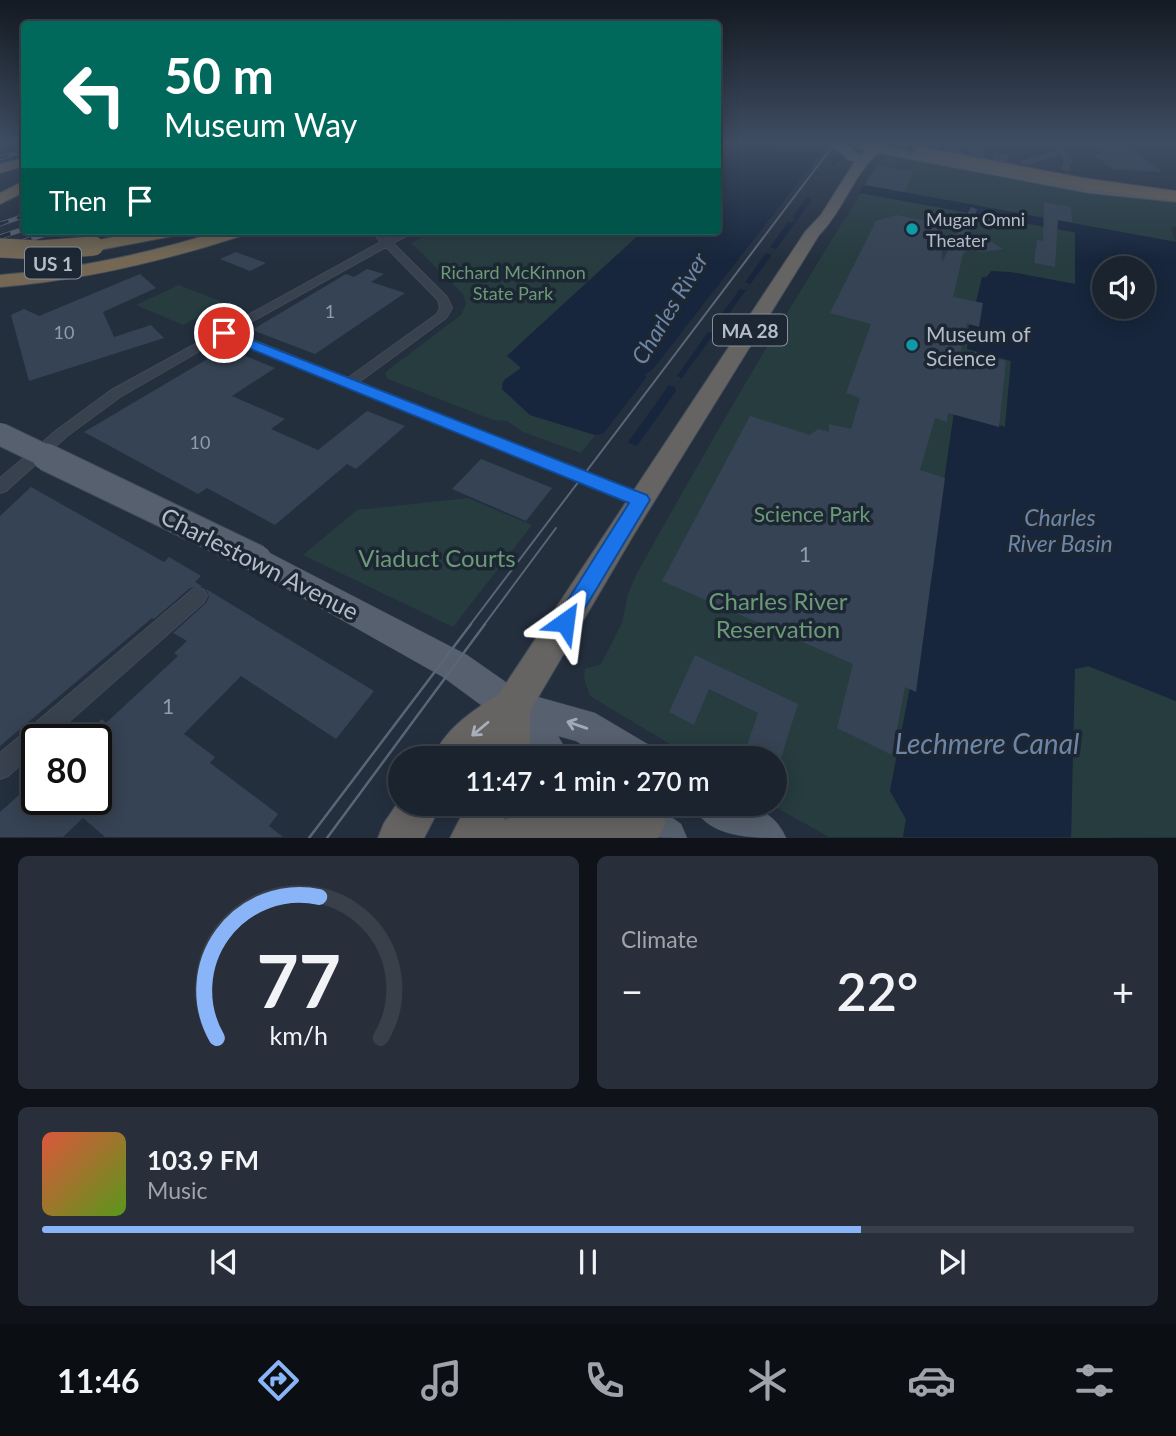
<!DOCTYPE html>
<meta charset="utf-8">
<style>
body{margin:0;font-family:Lato,sans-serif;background:#282f3a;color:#f1f3f6;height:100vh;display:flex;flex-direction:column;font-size:26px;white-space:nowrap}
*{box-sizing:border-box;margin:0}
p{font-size:23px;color:#a0a4aa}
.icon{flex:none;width:38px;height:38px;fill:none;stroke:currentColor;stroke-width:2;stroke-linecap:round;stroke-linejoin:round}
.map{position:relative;height:838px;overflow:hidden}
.details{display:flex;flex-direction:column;gap:18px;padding:18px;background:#0f1319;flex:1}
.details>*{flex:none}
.hud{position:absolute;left:21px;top:21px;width:700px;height:214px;border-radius:7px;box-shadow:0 4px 18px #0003,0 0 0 2px #39404a;background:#00695c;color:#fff;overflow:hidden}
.buttons{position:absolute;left:1092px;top:256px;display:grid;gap:14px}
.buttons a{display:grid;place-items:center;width:63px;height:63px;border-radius:50%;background:#1b232e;box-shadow:0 4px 18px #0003,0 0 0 2px #39404a;font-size:35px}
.speed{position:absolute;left:21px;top:724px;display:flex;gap:14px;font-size:35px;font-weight:700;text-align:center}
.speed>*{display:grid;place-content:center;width:91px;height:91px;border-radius:50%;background:#1b232e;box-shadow:0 4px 18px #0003,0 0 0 2px #39404a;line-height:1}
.speed .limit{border:4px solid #111;border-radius:10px;background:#fff;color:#111}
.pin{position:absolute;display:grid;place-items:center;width:60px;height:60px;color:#fff;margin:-30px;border:4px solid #fff;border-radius:50%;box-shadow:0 2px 7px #0007}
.me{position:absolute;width:77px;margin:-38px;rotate:31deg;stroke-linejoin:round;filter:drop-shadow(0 0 5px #0008)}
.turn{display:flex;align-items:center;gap:24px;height:147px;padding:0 28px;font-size:32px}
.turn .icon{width:91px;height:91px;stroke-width:2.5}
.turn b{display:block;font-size:49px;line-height:60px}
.then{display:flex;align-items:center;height:66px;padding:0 28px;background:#0003;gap:14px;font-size:26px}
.big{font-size:52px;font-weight:600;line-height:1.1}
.details .tile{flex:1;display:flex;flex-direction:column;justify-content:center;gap:10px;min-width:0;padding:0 24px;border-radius:10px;background:#282f3a}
.details .dial{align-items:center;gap:0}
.dial svg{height:182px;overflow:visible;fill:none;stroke:#39404a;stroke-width:7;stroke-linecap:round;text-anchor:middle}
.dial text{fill:#f1f3f6;stroke:none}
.song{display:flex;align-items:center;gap:21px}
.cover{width:84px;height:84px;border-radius:10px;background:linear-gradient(135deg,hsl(10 70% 55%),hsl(90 70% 35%))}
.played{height:7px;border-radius:4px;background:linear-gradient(90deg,#8ab4f8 75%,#39404a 75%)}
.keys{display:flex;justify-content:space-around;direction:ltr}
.heat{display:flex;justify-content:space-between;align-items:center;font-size:38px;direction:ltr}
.details .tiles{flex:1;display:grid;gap:18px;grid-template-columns:1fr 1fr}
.tile:last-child{grid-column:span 2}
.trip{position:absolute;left:388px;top:746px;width:399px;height:70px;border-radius:35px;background:#1b232e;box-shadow:0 4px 18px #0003,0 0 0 2px #39404a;font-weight:600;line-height:70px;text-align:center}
.dock{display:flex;height:112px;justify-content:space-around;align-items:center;background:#0b0e12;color:#a0a4aa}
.dock .icon{width:49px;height:49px}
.dock .current{color:#8ab4f8}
.dock b{font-size:32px;color:#f1f3f6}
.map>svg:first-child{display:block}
</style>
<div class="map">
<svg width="1176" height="838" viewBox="0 0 1176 838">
<rect width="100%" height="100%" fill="#242f3e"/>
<g fill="#263c3f">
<path d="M897,154L1176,200V226L1171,228L1176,242L864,185L881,158Z"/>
<path d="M861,193L1076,233L1075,284L1010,272L983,277L979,327L969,325L967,334L1011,361L1005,427L955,412L934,564L890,791L906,819L903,837H829L768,803H775V758H693L590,696L584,678L585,669L601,664L622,623L628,594L636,575C708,446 782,318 861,193Z"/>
<path d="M435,231H643L507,356L522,368L502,383V389L530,415L595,435L581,453L523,432L507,421L493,420L388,379L385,374L388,370L461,315L466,304L463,294L411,243Z"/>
<path d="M179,285L225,303L183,325L136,305Z"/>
<path d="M468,498L532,525L453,627L303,555L357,510Z"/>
<path d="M1084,665L1176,701V837L1071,838L1073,673L1075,669Z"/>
</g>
<path fill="#17263c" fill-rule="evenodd" d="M718,143H763L781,148L842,155L827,178L1176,242V701L1089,666L1075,669L1071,837H903L906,819L890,791L934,564L935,542L954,412L1005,427L1011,361L967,349L969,325L978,326L976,302L982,277L986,278L991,271L1010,272L1075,284V232L822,186L682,378L675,387L676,391L637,446L605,433L595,435L530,415L502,389L504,380L521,368L507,356L643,231H718ZM1104,268H1143V306H1104Z"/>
<path fill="#242f3e" d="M825,148L840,151L829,166H837L831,173L834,174L833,176L866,182L857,196L824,189L818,191L812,200L807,197L792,217L795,218L792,223L788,222L770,247L776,249L772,255L766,253L745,282L750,284L746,290L740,289L714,324L720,326L715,333L708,332L677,376L682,378L675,387L669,385L626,445L600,438L646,378L645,374L653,369Z"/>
<g fill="#364354">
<path d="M1089,143H1124L1163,172L1112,169L1093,154H1102Z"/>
<path d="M877,165L913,172L904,192L865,185Z"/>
<path d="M1044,202L1071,207L1072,222L1058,220L1055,267L1034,263L1037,240L1043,241Z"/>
<path d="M971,207L977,209L969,235L985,238L1003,249L982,252L967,249L963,254L953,297L983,303L979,327L967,323L960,355L976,352L1006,361L999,427L948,413L947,422L935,418L920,470L945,478L916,692L905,687L892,755L837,728L853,664L662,581L750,416L810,435L818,429L829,432V424L851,429L860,398L846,393L871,324L830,313L876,221L896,215L941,224L942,262Z"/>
<path d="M236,252L266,263L250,271L220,259Z"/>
<path d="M367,269L384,274L371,282L405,293L315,354L252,330L346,274L354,277Z"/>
<path d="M140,274L156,288L103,312L114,337L151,325L164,338L29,381L11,315L24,309L39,316Z"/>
<path d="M226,348L275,368L232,396L285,419L271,429L318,450L367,411L405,426L356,469L347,464L275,525L207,488L198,494L84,432Z"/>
<path d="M481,459L552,488L526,521L452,489Z"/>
<path d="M31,487L164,562L169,557L201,576L195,582L203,587L190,588L154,619L152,618L0,746V516Z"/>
<path d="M206,589L374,691L336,739L241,676L184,734L215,757L210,763L278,814L269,826L283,837H105L83,818L63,837H0V812L37,779V800H96V740H79L102,719L106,723L178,656L174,653L187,641L173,633L206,603L209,597Z"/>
<path d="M695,655L798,704L781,758H758L745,751L758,713L709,689L694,725L669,712Z"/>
</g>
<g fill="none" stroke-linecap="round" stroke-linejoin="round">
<g stroke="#3a4453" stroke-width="15" stroke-dasharray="15 8" stroke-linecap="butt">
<path d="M896,143L921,151"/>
<path d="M925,143L1011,163"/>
</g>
<defs>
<path id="pedestrian" d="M1053,143H1059L1071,160L1068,170L1063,169L1065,160L1061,154L1025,164L1022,162L1059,151Z"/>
<g id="minor">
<path d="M371,231H381L388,238L403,231H416L393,243L447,297L452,308L446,318L359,382L646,496L648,500L646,504L640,506L634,504L224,337L120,397L67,436L6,491L0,493V478L57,430L110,391L381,242ZM386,247L438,300L440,308L437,314L348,378L233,332Z"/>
<path d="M198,588L204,590L207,596L204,602L48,740H37V750L8,776L0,779V753L192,590Z"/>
</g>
<g id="primary">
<path d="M842,143H868L871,146L865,150Z"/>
<path d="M258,547L467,655L520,692L595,713L649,745L654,758H603L576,741L558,736L571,758H530L500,719L443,677L248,567L244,559L248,551Z"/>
<path d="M622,803H651L681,824L687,838C658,838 630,838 617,816Z"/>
<path d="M691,803C726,803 769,798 786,838C750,838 707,838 691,803Z"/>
</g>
<g id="trunk">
<path d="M829,143H845L859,155L865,151L860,147L861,144L888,143L885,147L1089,185L1176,194V202L1089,193L878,153C853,175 843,211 819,235L634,534L530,711V758H490L491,744L478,758H433C445,728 473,711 499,694L805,232L821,215L855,161L849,160Z"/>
<path d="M401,798V803H442L424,838H378L384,823Z"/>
<path d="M468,803H511L504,820L547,803H650L660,807L666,822L658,838H450Z"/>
</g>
<g id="motorway">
<path d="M921,147L1083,178L1176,191V201L1083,188L916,154V148Z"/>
<path d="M24,158V166L0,173V164Z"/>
<path d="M24,181V192L0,204V193Z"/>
<path d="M145,231H182L173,236L94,251L85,246L88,242Z"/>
<path d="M220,231H247L244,235C164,261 84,280 0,287V275C75,269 148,254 220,231Z"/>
</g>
</defs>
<use href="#pedestrian" stroke="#414a57" stroke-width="2"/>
<use href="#minor" stroke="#414a57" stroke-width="2"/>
<use href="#primary" stroke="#414a57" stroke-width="1"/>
<use href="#trunk" stroke="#434c59" stroke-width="2"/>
<use href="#motorway" stroke="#434c59" stroke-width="2"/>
<use href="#pedestrian" fill="#38414e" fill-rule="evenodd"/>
<use href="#minor" fill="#38414e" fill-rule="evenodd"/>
<use href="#primary" fill="#56606e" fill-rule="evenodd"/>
<use href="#trunk" fill="#656462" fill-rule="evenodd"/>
<use href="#motorway" fill="#746855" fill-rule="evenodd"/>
<g stroke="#5a6575" stroke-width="2">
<path d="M470,625L835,143"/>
<path d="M484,625L556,528"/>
</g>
<g stroke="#5a6575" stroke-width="2.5">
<path d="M309,838L471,624"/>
<path d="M327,838L485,624"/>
</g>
<defs>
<g id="rail-far1">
<path d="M0,158L24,151"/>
<path d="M0,224L24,216"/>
</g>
<g id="rail">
<path d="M0,224L3,223"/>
<path d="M0,237L24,229"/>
<path d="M0,249L55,231"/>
</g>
</defs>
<use href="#rail-far1" stroke="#5a6575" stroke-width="4.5"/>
<use href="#rail" stroke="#5a6575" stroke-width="5"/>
<use href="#rail-far1" stroke="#1d2633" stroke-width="2.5" stroke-dasharray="9" stroke-linecap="butt"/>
<use href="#rail" stroke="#1d2633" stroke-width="3.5" stroke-dasharray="11" stroke-linecap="butt"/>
<defs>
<path id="primary-bridge-far1" d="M0,434L50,458"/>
<path id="primary-bridge" d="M46,457L258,559"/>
<path id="motorway-bridge" d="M0,248L40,250L94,246"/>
</defs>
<use href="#primary-bridge-far1" stroke="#414a57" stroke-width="24" stroke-linecap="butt"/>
<use href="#primary-bridge" stroke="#414a57" stroke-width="29" stroke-linecap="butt"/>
<use href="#motorway-bridge" stroke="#434c59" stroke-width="20" stroke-linecap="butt"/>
<use href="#primary-bridge-far1" stroke="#56606e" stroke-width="22"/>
<use href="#primary-bridge" stroke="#56606e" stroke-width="27"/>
<use href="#motorway-bridge" stroke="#746855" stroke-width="19"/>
</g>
<defs><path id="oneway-shaft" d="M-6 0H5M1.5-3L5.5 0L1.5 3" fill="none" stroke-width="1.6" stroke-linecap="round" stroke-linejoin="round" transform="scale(1.75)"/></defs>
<use stroke="#a1aab7" href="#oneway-shaft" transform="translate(577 725) rotate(-161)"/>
<use stroke="#a8afba" href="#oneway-shaft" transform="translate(480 729) rotate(140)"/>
<linearGradient id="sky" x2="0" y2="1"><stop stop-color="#141a22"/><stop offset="0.55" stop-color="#3f4d63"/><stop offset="1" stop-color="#3f4d63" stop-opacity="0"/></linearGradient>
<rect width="1176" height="260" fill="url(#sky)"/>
<path fill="#1a73e8" stroke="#114b97" stroke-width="2" d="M224,329L647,495L650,500L647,505L573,628L565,631L557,628L554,622L629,503L219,336V330Z"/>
<g fill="#0f9aa8" stroke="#1d2633" stroke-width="2.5">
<circle cx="912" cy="229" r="7"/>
<circle cx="912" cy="345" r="7"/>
</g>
<g text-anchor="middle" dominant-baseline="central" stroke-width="7" stroke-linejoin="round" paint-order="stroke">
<g font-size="18" fill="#b4bcc9" stroke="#1d2633" text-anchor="start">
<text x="926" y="219">Mugar Omni<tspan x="926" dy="21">Theater</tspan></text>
</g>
<g font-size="18" fill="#6b9a76" stroke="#1d2633">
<text x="513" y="272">Richard McKinnon<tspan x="513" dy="21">State Park</tspan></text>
</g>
<g font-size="18" fill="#929caa">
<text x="330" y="311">1</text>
<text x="64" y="332">10</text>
<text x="200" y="442">10</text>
</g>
<g fill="#1d2633" stroke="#878f9c" stroke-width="2">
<rect x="25" y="247.5" width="56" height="31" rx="5"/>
<rect x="713" y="314.5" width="74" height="31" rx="5"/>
</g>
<g font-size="19" font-weight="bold" fill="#b4bcc9">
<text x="53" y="263">US 1</text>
<text x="750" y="330">MA 28</text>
</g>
<g font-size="21" fill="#b4bcc9" stroke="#1d2633" text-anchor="start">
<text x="926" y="333">Museum of<tspan x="926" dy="24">Science</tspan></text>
</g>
<g font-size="21" fill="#6b9a76" stroke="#1d2633">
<text x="812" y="513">Science Park</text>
</g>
<g font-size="21" fill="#929caa">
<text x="805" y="553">1</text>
<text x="168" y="705">1</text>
</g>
<g font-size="23" font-style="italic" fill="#6d86a8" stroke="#1d2633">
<text transform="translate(669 308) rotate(-59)">Charles River</text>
<text x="1060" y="517">Charles<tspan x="1060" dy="26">River Basin</tspan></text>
</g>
<g font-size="24" fill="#6b9a76" stroke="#1d2633">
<text x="437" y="557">Viaduct Courts</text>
<text x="778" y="600">Charles River<tspan x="778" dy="28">Reservation</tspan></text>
</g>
<g font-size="24" fill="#b4bcc9" stroke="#1d2633">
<text transform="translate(260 563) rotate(27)">Charlestown Avenue</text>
</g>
<g font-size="28" font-style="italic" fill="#6d86a8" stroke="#1d2633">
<text x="987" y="743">Lechmere Canal</text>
</g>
</g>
</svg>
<div class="buttons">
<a><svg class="icon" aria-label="sound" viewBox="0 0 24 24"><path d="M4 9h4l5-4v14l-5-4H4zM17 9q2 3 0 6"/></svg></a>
</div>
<div class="speed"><div class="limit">80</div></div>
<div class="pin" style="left:224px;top:333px;background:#d93025"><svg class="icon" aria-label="arrive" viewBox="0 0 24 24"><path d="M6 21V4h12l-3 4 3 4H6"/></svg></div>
<svg class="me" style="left:565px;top:622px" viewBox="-20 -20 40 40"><path d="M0-17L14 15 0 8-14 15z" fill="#1a73e8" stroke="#fff" stroke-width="4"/></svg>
<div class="trip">11:47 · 1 min · 270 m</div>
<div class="hud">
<div class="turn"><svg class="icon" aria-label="left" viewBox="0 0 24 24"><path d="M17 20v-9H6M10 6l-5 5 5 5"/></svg><div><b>50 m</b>Museum Way</div></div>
<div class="then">Then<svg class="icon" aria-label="arrive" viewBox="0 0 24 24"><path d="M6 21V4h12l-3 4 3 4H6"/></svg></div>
</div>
</div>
<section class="details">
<div class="tiles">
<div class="tile dial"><svg viewBox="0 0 100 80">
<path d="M14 69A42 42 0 1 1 86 69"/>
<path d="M14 69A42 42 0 0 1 59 7" stroke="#8ab4f8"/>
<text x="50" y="56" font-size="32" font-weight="700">77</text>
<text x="50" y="72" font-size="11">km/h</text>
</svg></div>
<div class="tile"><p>Climate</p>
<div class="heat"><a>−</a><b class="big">22°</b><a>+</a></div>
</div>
<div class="tile">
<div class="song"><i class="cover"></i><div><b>103.9 FM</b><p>Music</p></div></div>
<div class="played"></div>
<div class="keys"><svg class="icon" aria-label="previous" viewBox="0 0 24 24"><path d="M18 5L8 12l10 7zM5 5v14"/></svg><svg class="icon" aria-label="pause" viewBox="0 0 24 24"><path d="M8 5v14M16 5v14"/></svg><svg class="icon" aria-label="next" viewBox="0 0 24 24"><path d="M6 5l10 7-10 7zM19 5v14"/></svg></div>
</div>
</div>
</section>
<nav class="dock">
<b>11:46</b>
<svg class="icon current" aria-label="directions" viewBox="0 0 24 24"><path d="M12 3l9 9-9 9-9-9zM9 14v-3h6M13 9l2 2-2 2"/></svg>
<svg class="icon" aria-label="music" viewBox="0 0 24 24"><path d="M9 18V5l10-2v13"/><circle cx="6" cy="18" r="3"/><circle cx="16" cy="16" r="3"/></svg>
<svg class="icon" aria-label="phone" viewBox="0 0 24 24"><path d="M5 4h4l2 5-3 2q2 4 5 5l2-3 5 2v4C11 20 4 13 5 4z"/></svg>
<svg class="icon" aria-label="climate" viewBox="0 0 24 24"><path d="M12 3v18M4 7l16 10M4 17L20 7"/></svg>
<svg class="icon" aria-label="car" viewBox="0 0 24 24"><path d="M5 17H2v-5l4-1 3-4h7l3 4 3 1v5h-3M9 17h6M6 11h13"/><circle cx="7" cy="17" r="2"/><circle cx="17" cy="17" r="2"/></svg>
<svg class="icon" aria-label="filters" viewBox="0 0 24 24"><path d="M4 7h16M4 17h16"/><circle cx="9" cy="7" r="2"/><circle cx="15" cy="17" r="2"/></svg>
</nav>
